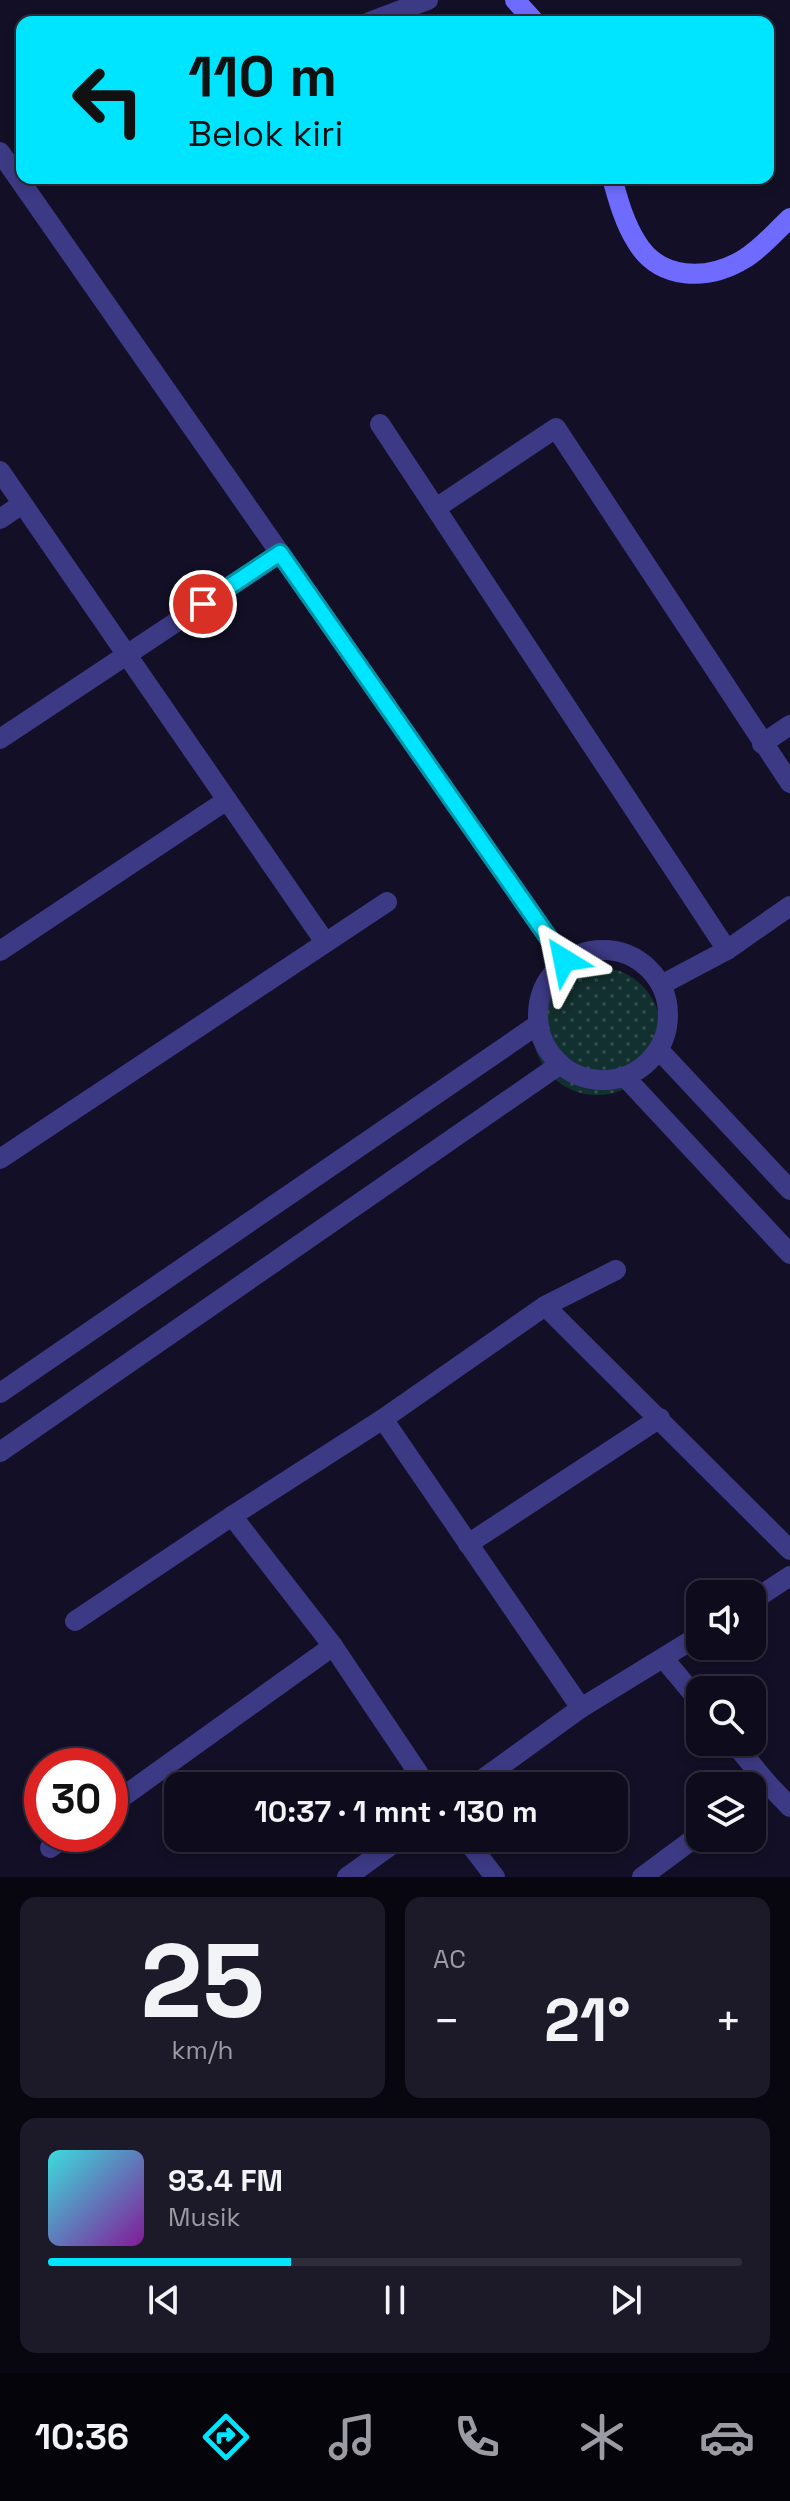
<!DOCTYPE html>
<html lang="id">
<meta charset="utf-8">
<style>
body{margin:0;font-family:"Space Grotesk",sans-serif;background:#1c1929;color:#f1f3f6;height:100vh;display:flex;flex-direction:column;font-size:30px;white-space:nowrap}
*{box-sizing:border-box;margin:0}
p{font-size:26px;color:#9b9ba3}
.icon{flex:none;width:44px;height:44px;fill:none;stroke:currentColor;stroke-width:2;stroke-linecap:round;stroke-linejoin:round}
.map{position:relative;height:1877px;overflow:hidden}
.panel{display:flex;flex-direction:column;gap:20px;padding:20px;background:#08060f;flex:1}
.panel>*{flex:none}
.banner{position:absolute;left:16px;top:16px;width:758px;height:168px;border-radius:16px;box-shadow:0 4px 12px #0003,0 0 0 2px #2e2b3b;background:#00e5ff;color:#111;overflow:hidden}
.fabs{position:absolute;left:686px;top:1580px;display:grid;gap:16px}
.fabs a{display:grid;place-items:center;width:80px;height:80px;border-radius:16px;background:#0e0b1c;box-shadow:0 4px 12px #0003,0 0 0 2px #2e2b3b;font-size:40px}
.speed{position:absolute;left:24px;top:1748px;display:flex;gap:16px;font-size:40px;font-weight:700;text-align:center}
.speed>*{display:grid;place-content:center;width:104px;height:104px;border-radius:50%;background:#0e0b1c;box-shadow:0 4px 12px #0003,0 0 0 2px #2e2b3b;line-height:1}
.speed .limit{border:12px solid #d22;background:#fff;color:#111}
.pin{position:absolute;display:grid;place-items:center;width:68px;height:68px;color:#fff;margin:-34px;border:4px solid #fff;border-radius:50%;box-shadow:0 2px 8px #0007}
.me{position:absolute;width:88px;margin:-44px;rotate:325deg;stroke-linejoin:round;filter:drop-shadow(0 0 6px #0008)}
.turn{display:flex;align-items:center;gap:28px;height:168px;padding:0 40px;font-size:36px}
.turn .icon{width:104px;height:104px;stroke-width:2.5}
.turn b{display:block;font-size:56px;line-height:68px}
.big{font-size:60px;font-weight:800;line-height:1.1}
.panel .widget{flex:1;display:flex;flex-direction:column;justify-content:center;gap:12px;min-width:0;padding:0 28px;border-radius:16px;background:#1c1929}
.panel .dial{align-items:center;gap:0}
.dial b{font-size:104px;line-height:1}
.song{display:flex;align-items:center;gap:24px}
.cover{width:96px;height:96px;border-radius:12px;background:linear-gradient(135deg,hsl(180 70% 55%),hsl(290 70% 35%))}
.played{height:8px;border-radius:4px;background:linear-gradient(90deg,#00e5ff 35%,#2e2b3b 35%)}
.keys{display:flex;justify-content:space-around;direction:ltr}
.heat{display:flex;justify-content:space-between;align-items:center;font-size:44px;direction:ltr}
.panel .tiles{flex:1;display:grid;gap:20px;grid-template-columns:1fr 1fr}
.widget:last-child{grid-column:span 2}
.trip{position:absolute;left:164px;top:1772px;width:464px;height:80px;border-radius:16px;background:#0e0b1c;box-shadow:0 4px 12px #0003,0 0 0 2px #2e2b3b;font-weight:800;line-height:80px;text-align:center}
.tab-bar{display:flex;height:128px;justify-content:space-around;align-items:center;background:#06040b;color:#9b9ba3}
.tab-bar .icon{width:56px;height:56px}
.tab-bar .on{color:#00e5ff}
.tab-bar b{font-size:36px;color:#f1f3f6}
.map>svg:first-child{display:block}
</style>
<div class="map">
<svg width="790" height="1877" viewBox="0 0 790 1877">
<defs>
<pattern id="park-dots" width="8" height="8" patternUnits="userSpaceOnUse" patternTransform="scale(2)"><rect width="8" height="8" fill="#12302f"/><path d="M2 2h.1M6 6h.1" fill="none" stroke="#344d4e" stroke-width="1.8" stroke-linecap="round"/></pattern>
</defs>
<rect width="100%" height="100%" fill="#130f26"/>
<circle fill="url(#park-dots)" cx="597" cy="1031" r="64"/>
<g fill="none" stroke-linecap="round" stroke-linejoin="round">
<g stroke="#3d3a85" stroke-width="20">
<path d="M369,22L428,0"/>
<path d="M0,152L564,960"/>
<path d="M380,424L727,950"/>
<path d="M0,471L325,942"/>
<path d="M436,508L556,428L790,783"/>
<path d="M0,519L22,504"/>
<path d="M0,739L280,553"/>
<path d="M762,744L790,725"/>
<circle cx="603" cy="1015" r="65"/>
<path d="M0,951L227,800"/>
<path d="M661,985L727,950L790,906"/>
<path d="M659,1050L790,1190"/>
<path d="M625,1077L790,1254"/>
<path d="M0,1159L387,902"/>
<path d="M545,1306L790,1550"/>
<path d="M0,1393L537,1025"/>
<path d="M383,1419L232,1516L333,1646L427,1786"/>
<path d="M0,1452L559,1065"/>
<path d="M468,1544L660,1418"/>
<path d="M752,1601L790,1576"/>
<path d="M75,1621L232,1516"/>
<path d="M664,1659L700,1702"/>
<path d="M581,1708L383,1419L545,1306L616,1270"/>
<path d="M733,1742L768,1784"/>
<path d="M473,1786L581,1708L700,1635"/>
<path d="M752,1796L768,1784L790,1807"/>
<path d="M110,1806L333,1646"/>
<path d="M465,1838L495,1877"/>
<path d="M50,1848L70,1834"/>
<path d="M347,1877L401,1838"/>
<path d="M642,1877L700,1834"/>
</g>
<g stroke="#6f6bff" stroke-width="20">
<path d="M515,0L535,22"/>
<path d="M612,178C618,199 624,222 636,241C659,281 708,281 744,259C761,249 775,232 790,218"/>
</g>
</g>
<g fill="none" stroke-linecap="round" stroke-linejoin="round">
<defs>
<path id="route" d="M203,604L280,553L564,960"/>
</defs>
<use href="#route" stroke="#0095a6" stroke-width="20"/>
<use href="#route" stroke="#00e5ff" stroke-width="14"/>
</g>
</svg>
<div class="fabs">
<a><svg class="icon" aria-label="sound" viewBox="0 0 24 24"><path d="M4 9h4l5-4v14l-5-4H4zM17 9q2 3 0 6"/></svg></a>
<a><svg class="icon" aria-label="search" viewBox="0 0 24 24"><circle cx="10" cy="10" r="6"/><path d="M15 15l6 6"/></svg></a>
<a><svg class="icon" aria-label="layers" viewBox="0 0 24 24"><path d="M12 4l9 5-9 5-9-5zM3 14l9 5 9-5"/></svg></a>
</div>
<div class="speed"><div class="limit">30</div></div>
<div class="pin" style="left:203px;top:604px;background:#d93025"><svg class="icon" aria-label="arrive" viewBox="0 0 24 24"><path d="M6 21V4h12l-3 4 3 4H6"/></svg></div>
<svg class="me" style="left:564px;top:960px" viewBox="-20 -20 40 40"><path d="M0-17L14 15 0 8-14 15z" fill="#00e5ff" stroke="#fff" stroke-width="4"/></svg>
<div class="trip">10:37 · 1 mnt · 130 m</div>
<div class="banner">
<div class="turn"><svg class="icon" aria-label="left" viewBox="0 0 24 24"><path d="M17 20v-9H6M10 6l-5 5 5 5"/></svg><div><b>110 m</b>Belok kiri</div></div>
</div>
</div>
<section class="panel">
<div class="tiles">
<div class="widget dial"><b>25</b><p>km/h</p></div>
<div class="widget"><p>AC</p>
<div class="heat"><a>−</a><b class="big">21°</b><a>+</a></div>
</div>
<div class="widget">
<div class="song"><i class="cover"></i><div><b>93.4 FM</b><p>Musik</p></div></div>
<div class="played"></div>
<div class="keys"><svg class="icon" aria-label="previous" viewBox="0 0 24 24"><path d="M18 5L8 12l10 7zM5 5v14"/></svg><svg class="icon" aria-label="pause" viewBox="0 0 24 24"><path d="M8 5v14M16 5v14"/></svg><svg class="icon" aria-label="next" viewBox="0 0 24 24"><path d="M6 5l10 7-10 7zM19 5v14"/></svg></div>
</div>
</div>
</section>
<nav class="tab-bar">
<b>10:36</b>
<svg class="icon on" aria-label="directions" viewBox="0 0 24 24"><path d="M12 3l9 9-9 9-9-9zM9 14v-3h6M13 9l2 2-2 2"/></svg>
<svg class="icon" aria-label="music" viewBox="0 0 24 24"><path d="M9 18V5l10-2v13"/><circle cx="6" cy="18" r="3"/><circle cx="16" cy="16" r="3"/></svg>
<svg class="icon" aria-label="phone" viewBox="0 0 24 24"><path d="M5 4h4l2 5-3 2q2 4 5 5l2-3 5 2v4C11 20 4 13 5 4z"/></svg>
<svg class="icon" aria-label="climate" viewBox="0 0 24 24"><path d="M12 3v18M4 7l16 10M4 17L20 7"/></svg>
<svg class="icon" aria-label="car" viewBox="0 0 24 24"><path d="M5 17H2v-5l4-1 3-4h7l3 4 3 1v5h-3M9 17h6M6 11h13"/><circle cx="7" cy="17" r="2"/><circle cx="17" cy="17" r="2"/></svg>
</nav>
